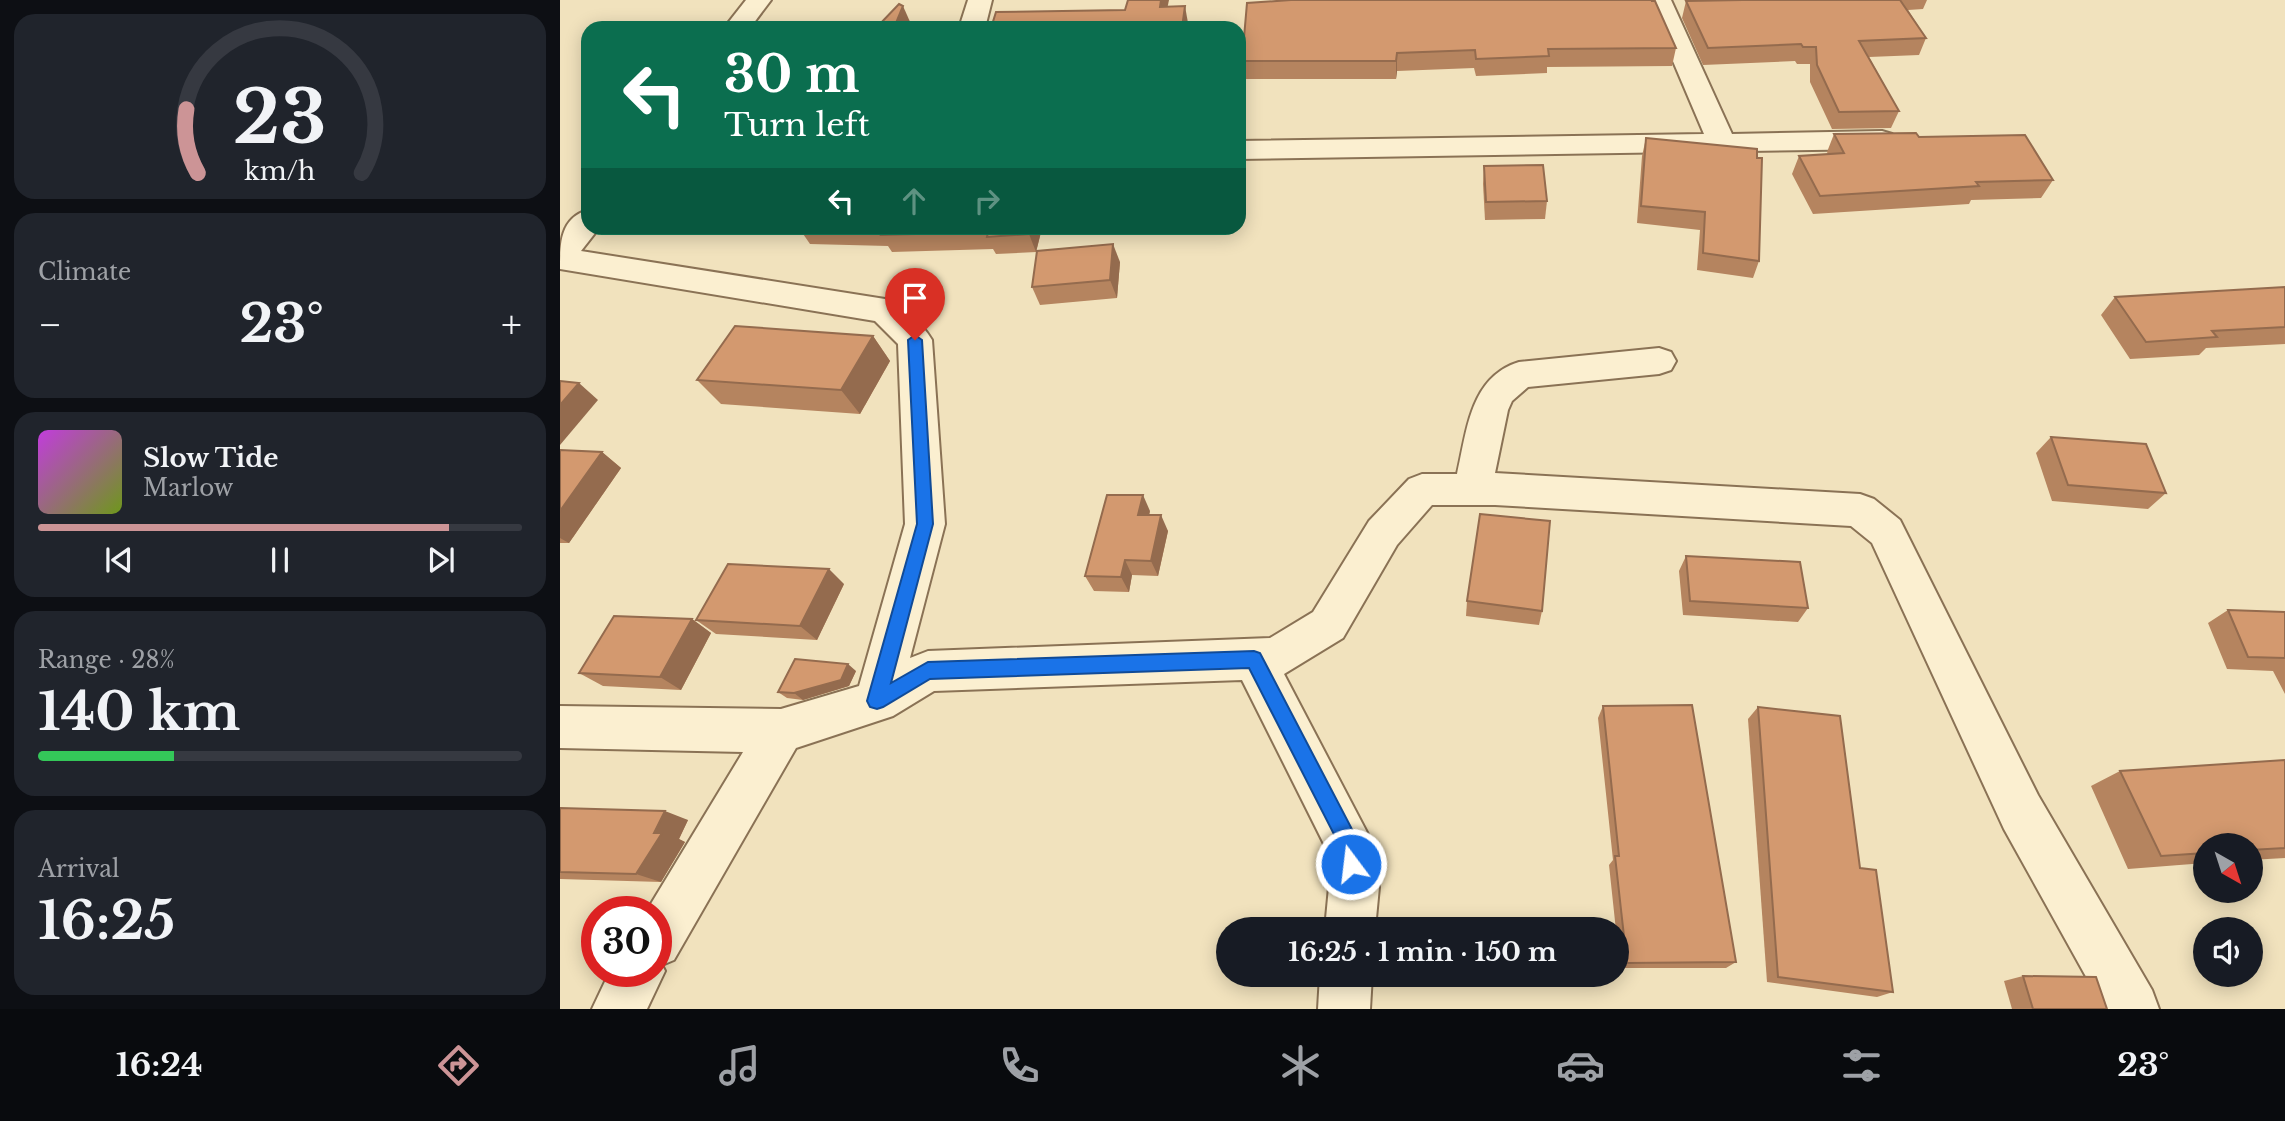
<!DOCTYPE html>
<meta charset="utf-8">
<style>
body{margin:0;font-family:"Libre Baskerville",serif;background:#20242c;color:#f1f3f6;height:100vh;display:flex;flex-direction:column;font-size:26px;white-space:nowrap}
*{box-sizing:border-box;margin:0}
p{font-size:23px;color:#9ea1a6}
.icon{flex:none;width:38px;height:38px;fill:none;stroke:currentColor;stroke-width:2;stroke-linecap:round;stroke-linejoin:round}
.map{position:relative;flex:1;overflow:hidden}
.drawer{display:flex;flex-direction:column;gap:14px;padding:14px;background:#0d0f14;width:560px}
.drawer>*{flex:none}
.banner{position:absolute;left:21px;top:21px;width:665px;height:214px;border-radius:21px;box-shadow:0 4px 18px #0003;background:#0b6e4f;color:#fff;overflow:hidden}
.needle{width:46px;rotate:141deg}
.tools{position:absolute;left:1633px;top:833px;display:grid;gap:14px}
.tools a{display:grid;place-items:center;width:70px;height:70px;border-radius:50%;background:#171b24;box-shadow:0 4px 18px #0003;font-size:35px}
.speed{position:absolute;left:21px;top:896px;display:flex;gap:14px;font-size:35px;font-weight:700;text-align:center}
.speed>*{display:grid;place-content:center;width:91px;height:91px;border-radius:50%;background:#171b24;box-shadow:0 4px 18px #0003;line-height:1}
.speed .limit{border:10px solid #d22;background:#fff;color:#111}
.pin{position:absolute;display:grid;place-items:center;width:60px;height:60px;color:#fff;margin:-72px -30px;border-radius:50% 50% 50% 0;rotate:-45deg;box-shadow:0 0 7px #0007}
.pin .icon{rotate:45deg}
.me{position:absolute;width:77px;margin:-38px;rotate:345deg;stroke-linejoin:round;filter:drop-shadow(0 0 5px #0008)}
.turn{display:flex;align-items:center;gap:24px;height:147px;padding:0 28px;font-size:32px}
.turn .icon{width:91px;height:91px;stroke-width:2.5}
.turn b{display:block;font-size:49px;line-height:60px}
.lanes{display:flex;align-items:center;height:66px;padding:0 28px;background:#0003;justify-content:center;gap:35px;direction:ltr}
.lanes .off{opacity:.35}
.big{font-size:52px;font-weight:800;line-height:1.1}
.drawer .widget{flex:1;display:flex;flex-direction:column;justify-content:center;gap:10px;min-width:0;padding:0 24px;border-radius:21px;background:#20242c}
.drawer .dial{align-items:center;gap:0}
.dial svg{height:182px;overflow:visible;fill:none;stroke:#363941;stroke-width:7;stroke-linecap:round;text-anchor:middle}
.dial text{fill:#f1f3f6;stroke:none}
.song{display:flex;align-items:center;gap:21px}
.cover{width:84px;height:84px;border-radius:10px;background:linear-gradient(135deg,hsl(290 70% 55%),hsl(80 70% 35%))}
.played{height:7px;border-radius:4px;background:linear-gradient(90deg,#cc9496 85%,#363941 85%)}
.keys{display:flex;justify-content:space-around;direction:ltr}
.heat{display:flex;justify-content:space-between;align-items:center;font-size:38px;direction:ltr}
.charge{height:10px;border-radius:5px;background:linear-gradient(90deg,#34c759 28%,#363941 0)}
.trip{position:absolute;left:656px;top:917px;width:413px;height:70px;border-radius:35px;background:#171b24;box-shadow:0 4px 18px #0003;font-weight:800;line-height:70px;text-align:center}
.dock{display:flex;height:112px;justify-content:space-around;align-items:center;background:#090b0e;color:#9ea1a6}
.dock .icon{width:49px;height:49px}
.dock .on{color:#cc9496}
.dock b{font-size:32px;color:#f1f3f6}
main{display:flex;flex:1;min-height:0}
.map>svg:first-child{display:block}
</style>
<main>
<section class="drawer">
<div class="widget dial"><svg viewBox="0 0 100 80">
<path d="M14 69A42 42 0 1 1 86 69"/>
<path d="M14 69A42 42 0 0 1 9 41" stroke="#cc9496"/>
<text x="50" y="56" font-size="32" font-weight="700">23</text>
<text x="50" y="72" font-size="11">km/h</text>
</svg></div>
<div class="widget"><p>Climate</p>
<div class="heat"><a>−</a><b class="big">23°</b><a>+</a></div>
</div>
<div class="widget">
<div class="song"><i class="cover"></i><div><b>Slow Tide</b><p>Marlow</p></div></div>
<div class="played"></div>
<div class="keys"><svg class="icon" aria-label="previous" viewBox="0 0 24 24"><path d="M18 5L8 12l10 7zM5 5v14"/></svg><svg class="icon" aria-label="pause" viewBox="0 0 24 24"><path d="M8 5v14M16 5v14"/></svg><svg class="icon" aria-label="next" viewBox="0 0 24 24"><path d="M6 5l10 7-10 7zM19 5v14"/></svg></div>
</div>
<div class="widget"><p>Range · 28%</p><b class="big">140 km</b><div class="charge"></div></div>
<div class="widget"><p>Arrival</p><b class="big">16:25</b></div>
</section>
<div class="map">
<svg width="1725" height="1009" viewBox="0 0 1725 1009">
<rect width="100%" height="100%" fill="#f1e2bd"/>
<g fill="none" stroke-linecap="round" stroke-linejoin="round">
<defs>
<g id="minor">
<path d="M186,0H211L190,28H164Z"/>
<path d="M408,0H432L425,28H399Z"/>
<path d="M1087,0H1111L1172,134L1322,131L1332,134L1336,140L1332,146L1322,149L679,159V141L1144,134Z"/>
<path d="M28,210V228H39L21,251L325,299C343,305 362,323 372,340L385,524L350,658L368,651L710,638L753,612L809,521L849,479L862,474H897C907,431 910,377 959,362L1099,348L1111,352L1116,361L1111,370L1099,374L968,387L952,401L948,410L935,473L1300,494L1314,499L1340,520L1478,795L1592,990L1599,1009H1544L1444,829L1312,543L1291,526L935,505H872L837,545L783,638L724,674L812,842L819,887L815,929H765L769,887L765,846L682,680L374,691L333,716L236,748L114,960L102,965L105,971L87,1009H32L50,971H96V912H86L183,752L0,748V706L221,709L299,686L345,524L338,344L315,321L0,269C0,244 0,218 28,210Z"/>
<path d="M760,975H812L810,1009H758Z"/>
</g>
</defs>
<use href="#minor" stroke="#8a7255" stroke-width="4"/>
<use href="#minor" fill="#fbefd0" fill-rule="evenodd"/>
</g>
<g fill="#b5845f">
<path d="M1183,0H1367L1363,9L1348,10L1366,38L1359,55L1309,57L1339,111L1331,128L1272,129L1250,82V64H1237L1235,61L1143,65L1122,18L1126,1Z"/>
<path d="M731,1L1116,48L1112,66L987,67V73L916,76L914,68L837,71L836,79H685L682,61Z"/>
<path d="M1274,134L1359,137L1493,180L1481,198L1411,200L1409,204L1253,214L1232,174L1239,156L1268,154L1267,152Z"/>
<path d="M1086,138L1199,261L1193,278L1137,270L1140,230L1077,223L1082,156Z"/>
<path d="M924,166L987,201L985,219L925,220L923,184Z"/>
<path d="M239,228H482L476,252L436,254L433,249L332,252L328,246L250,244Z"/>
<path d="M560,262L557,298L480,305L472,287Z"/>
<path d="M1725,287V344L1646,348L1639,355L1570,359L1541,315L1555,297Z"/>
<path d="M313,336L330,361L300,414L161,404L137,380Z"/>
<path d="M1491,437L1606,493L1588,509L1492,501L1476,453Z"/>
<path d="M0,450L42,452L61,468L9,543H0Z"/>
<path d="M590,511L589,515L608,531L598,576L572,575L569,592L534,591L525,576Z"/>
<path d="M1126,556L1248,608L1238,622L1123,615L1119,571Z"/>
<path d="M284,584L257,640L156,634L136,620Z"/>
<path d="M907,601L982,611L979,625L906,616Z"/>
<path d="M1668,610L1725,612V694L1713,671L1667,669L1648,623Z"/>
<path d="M132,619L151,633L121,690L43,686L19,673Z"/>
<path d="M296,671L289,686L243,700L227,698L218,692Z"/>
<path d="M1043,706L1176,962L1166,968H1060L1049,865L1053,860L1038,718Z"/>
<path d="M1198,707L1300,868L1333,992L1317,997L1207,982L1188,719Z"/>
<path d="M1725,760V858L1690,860V845H1645V863L1568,869L1531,786L1560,771Z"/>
<path d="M0,808L128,820L119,839L125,842L101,882L0,879Z"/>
<path d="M1463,976L1547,1009H1452L1444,981Z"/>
</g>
<g fill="#946b4e">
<path d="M601,0H609L604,24L600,7Z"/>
<path d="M343,6L351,24L350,28H334Z"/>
<path d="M625,6L628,23V28H622Z"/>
<path d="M837,53V71L836,79V61Z"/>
<path d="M470,228H482L476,252L469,234Z"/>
<path d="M553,244L560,262L557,298L550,280Z"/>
<path d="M313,336L330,361L300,414L281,390Z"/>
<path d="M19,383L38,400L0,445V405Z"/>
<path d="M42,452L61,468L9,543L0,538V511Z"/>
<path d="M583,495L590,511L585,531L578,515Z"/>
<path d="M601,515L608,531L598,576L591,561Z"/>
<path d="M565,560L572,575L569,592L561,577Z"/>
<path d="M269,569L284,584L257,640L240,626Z"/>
<path d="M132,619L151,633L121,690L100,677Z"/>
<path d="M288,664L296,671L289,686L243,700L234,693Z"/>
<path d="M105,811L128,820L119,839L125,842L101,882L76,874Z"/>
</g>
<g fill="#d3996f" stroke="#946b4e" stroke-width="2">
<path d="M568,0H601L600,7L625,6L622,28H431L436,12L565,10Z"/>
<path d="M731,0H1092V1H1095L1116,48L988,49L989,56L916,59L915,50L837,53L836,61H682L687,3Z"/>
<path d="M1183,0H1340L1366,38L1299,41L1339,111L1279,112L1257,65L1256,47H1243L1241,44L1148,48L1126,1Z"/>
<path d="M339,4L343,6L334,28H268L318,26Z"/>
<path d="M1356,133L1359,137L1465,135L1493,180L1416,182L1419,186L1260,196L1239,156L1284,153L1274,134Z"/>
<path d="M1086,138L1197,149V158H1202L1199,261L1143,253L1145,212L1081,206Z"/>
<path d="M983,165L987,201L926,202L924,166Z"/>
<path d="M281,228H470L469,234L427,237L428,232L321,235L324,229Z"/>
<path d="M553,244L550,280L472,287L477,251Z"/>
<path d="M1725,287V327L1652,331L1657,337L1586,342L1555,297Z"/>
<path d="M175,326L313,336L281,390L137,380Z"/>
<path d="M0,381L19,383L0,405Z"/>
<path d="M1491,437L1586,444L1606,493L1508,485Z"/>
<path d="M0,450L42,452L0,511Z"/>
<path d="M547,495H583L578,515H601L591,561L565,560L561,577L525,576Z"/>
<path d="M920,514L990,521L982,611L907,601Z"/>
<path d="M1126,556L1240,562L1248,608L1130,601Z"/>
<path d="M168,564L269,569L240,626L136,620Z"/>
<path d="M1668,610L1725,612V658L1688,657Z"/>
<path d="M54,616L132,619L100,677L19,673Z"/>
<path d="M235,659L288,664L281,680L234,693L218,692Z"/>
<path d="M1132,705L1176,962L1067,963L1055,856H1059L1043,706Z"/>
<path d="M1198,707L1280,716L1300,868L1316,870L1333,992L1218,977Z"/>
<path d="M1725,760V848L1690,850V845H1645V853L1601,856L1560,771Z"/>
<path d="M0,808L105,811L94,833H102L76,874L0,872Z"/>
<path d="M1463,976L1536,977L1547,1009H1473Z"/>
</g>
<path fill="#1a73e8" stroke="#114b97" stroke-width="2" d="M355,335L362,340L373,524L331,683L368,662L694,651L700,653L795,835L801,864L798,871L791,874L784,871L779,844L689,668L370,679L323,707L317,709L310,707L307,701L357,524L348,340Z"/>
</svg>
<div class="tools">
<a><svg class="needle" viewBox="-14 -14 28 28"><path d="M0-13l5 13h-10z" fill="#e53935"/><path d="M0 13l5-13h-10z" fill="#9ea1a6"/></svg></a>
<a><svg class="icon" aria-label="sound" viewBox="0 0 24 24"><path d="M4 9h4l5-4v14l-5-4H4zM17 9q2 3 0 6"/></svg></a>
</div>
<div class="speed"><div class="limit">30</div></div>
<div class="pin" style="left:355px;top:340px;background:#d93025"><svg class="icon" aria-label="arrive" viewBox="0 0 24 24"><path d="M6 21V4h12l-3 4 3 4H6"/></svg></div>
<svg class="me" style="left:791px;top:864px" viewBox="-20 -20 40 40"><circle r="17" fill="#1a73e8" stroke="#fff" stroke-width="3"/><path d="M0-11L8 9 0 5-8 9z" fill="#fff"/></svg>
<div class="trip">16:25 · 1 min · 150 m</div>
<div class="banner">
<div class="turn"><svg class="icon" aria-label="left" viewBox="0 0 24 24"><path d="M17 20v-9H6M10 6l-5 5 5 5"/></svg><div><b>30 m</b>Turn left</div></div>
<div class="lanes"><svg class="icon" aria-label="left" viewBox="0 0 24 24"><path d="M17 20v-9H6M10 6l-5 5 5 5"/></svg><svg class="icon off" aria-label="ahead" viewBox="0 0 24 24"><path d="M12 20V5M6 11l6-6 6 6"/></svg><svg class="icon off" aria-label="right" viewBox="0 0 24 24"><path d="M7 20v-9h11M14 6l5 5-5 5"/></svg></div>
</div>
</div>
</main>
<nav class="dock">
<b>16:24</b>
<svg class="icon on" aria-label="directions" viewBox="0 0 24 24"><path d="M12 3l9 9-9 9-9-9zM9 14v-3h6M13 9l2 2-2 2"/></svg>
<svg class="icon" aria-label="music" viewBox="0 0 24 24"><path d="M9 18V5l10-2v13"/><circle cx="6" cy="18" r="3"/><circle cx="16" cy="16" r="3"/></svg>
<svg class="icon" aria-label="phone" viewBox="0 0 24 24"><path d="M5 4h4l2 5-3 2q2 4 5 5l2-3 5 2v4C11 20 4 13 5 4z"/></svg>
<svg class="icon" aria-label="climate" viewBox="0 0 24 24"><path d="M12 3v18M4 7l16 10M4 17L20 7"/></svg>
<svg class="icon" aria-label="car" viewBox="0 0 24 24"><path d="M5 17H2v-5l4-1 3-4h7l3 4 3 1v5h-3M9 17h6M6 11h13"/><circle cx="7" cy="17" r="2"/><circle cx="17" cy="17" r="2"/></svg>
<svg class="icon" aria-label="filters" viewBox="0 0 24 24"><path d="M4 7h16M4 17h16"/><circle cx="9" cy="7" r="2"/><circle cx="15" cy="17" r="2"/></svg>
<b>23°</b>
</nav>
